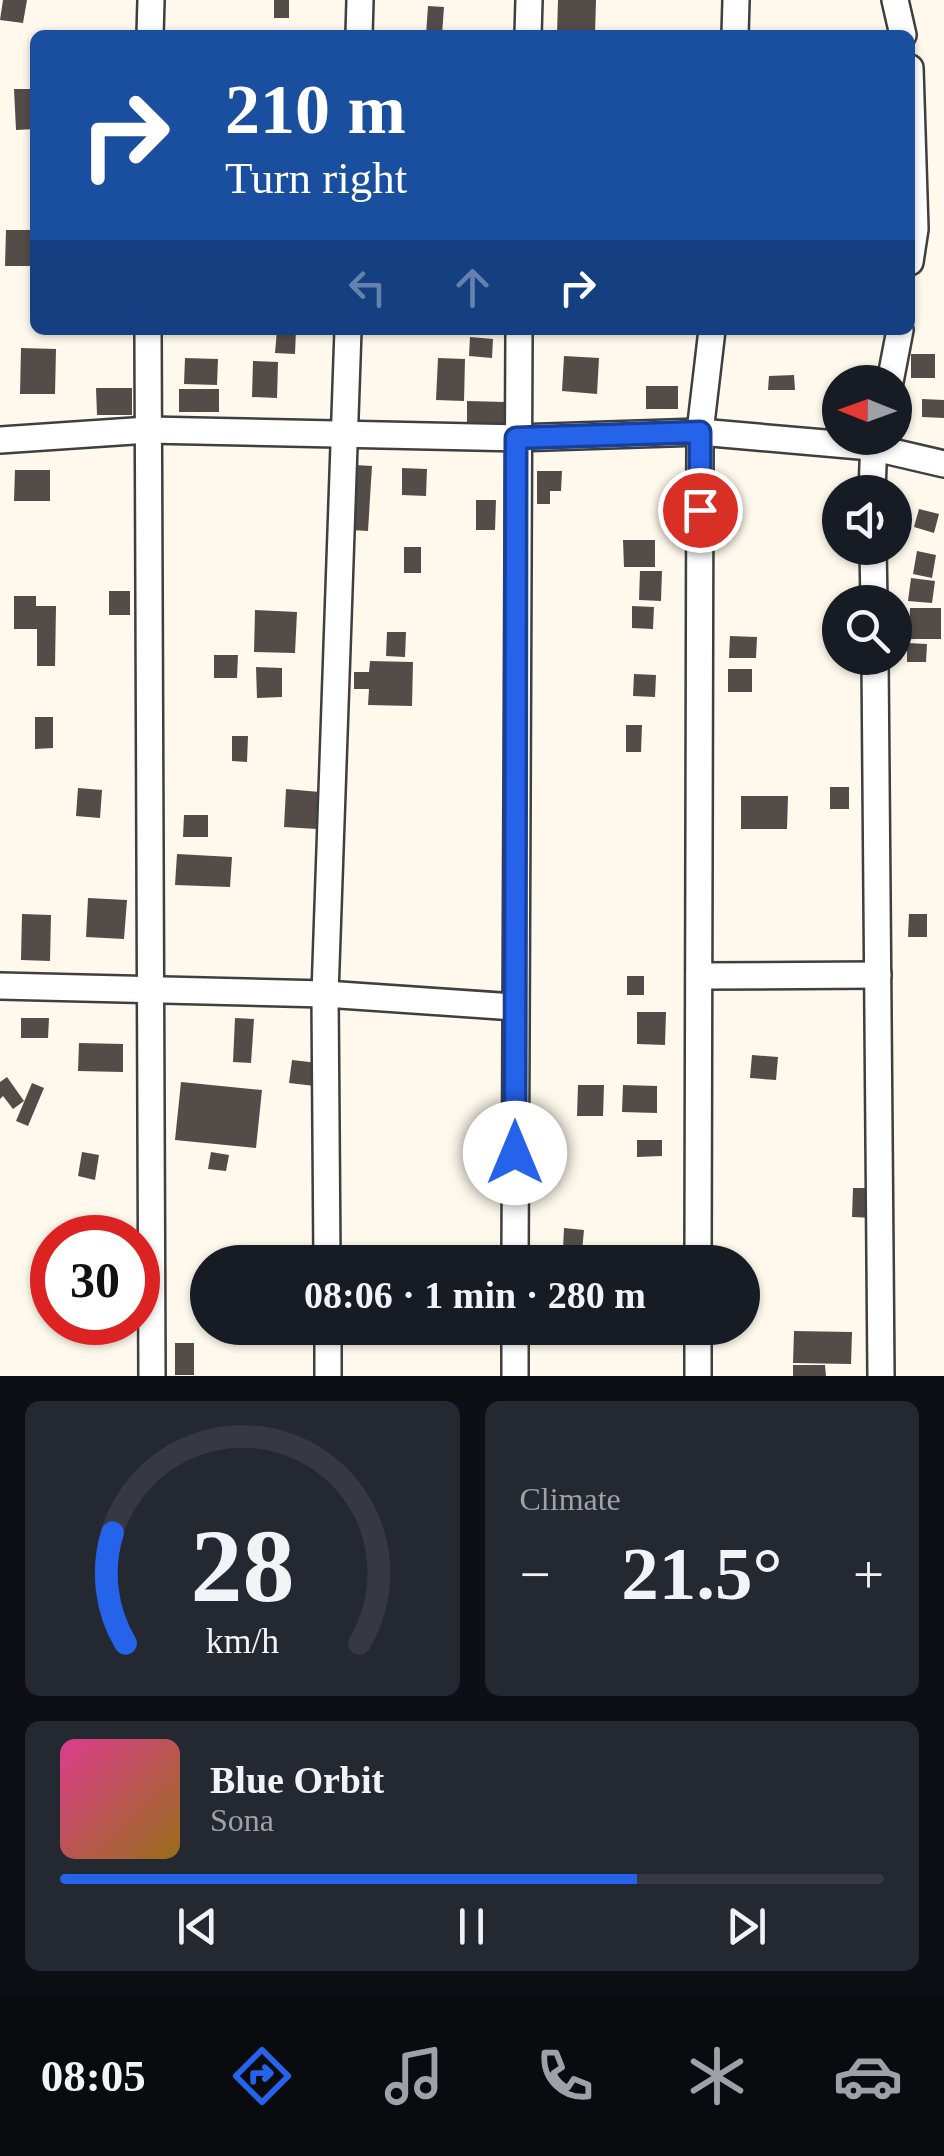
<!DOCTYPE html>
<meta charset="utf-8">
<style>
body{margin:0;font-family:Georgia,serif;background:#242831;color:#f1f3f6;height:100vh;display:flex;flex-direction:column;font-size:38px;white-space:nowrap}
*{box-sizing:border-box;margin:0}
p{font-size:32px;color:#9ea1a6}
.icon{flex:none;width:55px;height:55px;fill:none;stroke:currentColor;stroke-width:2;stroke-linecap:round;stroke-linejoin:round}
.map{position:relative;height:1376px;overflow:hidden}
.side{display:flex;flex-direction:column;gap:25px;padding:25px;background:#0d0f14;flex:1}
.side>*{flex:none}
.top-card{position:absolute;left:30px;top:30px;width:885px;height:305px;border-radius:15px;box-shadow:0 2px 8px #0004;background:#1a4fa0;color:#fff;overflow:hidden}
.needle{width:65px;rotate:271deg}
.tools{position:absolute;left:822px;top:365px;display:grid;gap:20px}
.tools a{display:grid;place-items:center;width:90px;height:90px;border-radius:50%;background:#171b24;box-shadow:0 2px 8px #0004;font-size:50px}
.speed{position:absolute;left:30px;top:1215px;display:flex;gap:20px;font-size:50px;font-weight:700;text-align:center}
.speed>*{display:grid;place-content:center;width:130px;height:130px;border-radius:50%;background:#171b24;box-shadow:0 2px 8px #0004;line-height:1}
.speed .limit{border:15px solid #d22;background:#fff;color:#111}
.pin{position:absolute;display:grid;place-items:center;width:85px;height:85px;color:#fff;margin:-42px;border:5px solid #fff;border-radius:50%;box-shadow:0 2px 10px #0007}
.me{position:absolute;width:110px;margin:-55px;rotate:0deg;stroke-linejoin:round;filter:drop-shadow(0 0 8px #0008)}
.turn{display:flex;align-items:center;gap:35px;height:210px;padding:0 30px;font-size:45px}
.turn .icon{width:130px;height:130px;stroke-width:2.5}
.turn b{display:block;font-size:70px;line-height:85px}
.lanes{display:flex;align-items:center;height:95px;padding:0 30px;background:#0003;justify-content:center;gap:50px;direction:ltr}
.lanes .off{opacity:.35}
.big{font-size:75px;font-weight:800;line-height:1.1}
.side .card{flex:1;display:flex;flex-direction:column;justify-content:center;gap:15px;min-width:0;padding:0 35px;border-radius:15px;background:#242831}
.side .dial{align-items:center;gap:0}
.dial svg{height:260px;overflow:visible;fill:none;stroke:#363941;stroke-width:7;stroke-linecap:round;text-anchor:middle}
.dial text{fill:#f1f3f6;stroke:none}
.song{display:flex;align-items:center;gap:30px}
.cover{width:120px;height:120px;border-radius:15px;background:linear-gradient(135deg,hsl(330 70% 55%),hsl(40 70% 35%))}
.played{height:10px;border-radius:5px;background:linear-gradient(90deg,#2563eb 70%,#363941 70%)}
.keys{display:flex;justify-content:space-around;direction:ltr}
.heat{display:flex;justify-content:space-between;align-items:center;font-size:55px;direction:ltr}
.side .tiles{flex:1;display:grid;gap:25px;grid-template-columns:1fr 1fr}
.card:last-child{grid-column:span 2}
.trip{position:absolute;left:190px;top:1245px;width:570px;height:100px;border-radius:50px;background:#171b24;box-shadow:0 2px 8px #0004;font-weight:800;line-height:100px;text-align:center}
.dock{display:flex;height:160px;justify-content:space-around;align-items:center;background:#090b0e;color:#9ea1a6}
.dock .icon{width:70px;height:70px}
.dock .selected{color:#2563eb}
.dock b{font-size:45px;color:#f1f3f6}
.map>svg:first-child{display:block}
</style>
<div class="map">
<svg width="944" height="1376" viewBox="0 0 944 1376">
<rect width="100%" height="100%" fill="#fef9ec"/>
<g fill="#544c49">
<path d="M3,0H27L23,23L0,20Z"/>
<rect x="274" y="0" width="15" height="18"/>
<path d="M558,0H596L595,35H557Z"/>
<path d="M428,6L444,7L442,35H426Z"/>
<path d="M14,89H35V129L16,130Z"/>
<path d="M6,230H35V266H5Z"/>
<path d="M277,330H296L295,354L275,353Z"/>
<path d="M470,337L493,339L492,358L469,356Z"/>
<path d="M21,348L56,349L55,394H20Z"/>
<rect x="911" y="354" width="24" height="24"/>
<path d="M564,356L599,358L597,394L562,391Z"/>
<path d="M185,358L218,359L217,385L184,384Z"/>
<path d="M438,358L465,359L464,401L436,400Z"/>
<path d="M253,361L278,362L277,398L252,397Z"/>
<path d="M794,375L795,390H768L769,376Z"/>
<rect x="646" y="386" width="32" height="23"/>
<path d="M96,388H132V415H97Z"/>
<rect x="179" y="389" width="40" height="23"/>
<path d="M922,399L944,400V418L922,417Z"/>
<path d="M467,401L505,402V427H467Z"/>
<path d="M355,465L372,466L368,531L351,530Z"/>
<path d="M402,468L427,469L426,496L402,495Z"/>
<path d="M15,470H50V501H14Z"/>
<path d="M537,471H562L561,491H550V504H537Z"/>
<path d="M476,500H496L495,530H476Z"/>
<path d="M919,509L939,514L934,533L914,527Z"/>
<path d="M623,540H655V567H624Z"/>
<rect x="404" y="547" width="17" height="26"/>
<path d="M917,551L936,555L932,578L913,574Z"/>
<path d="M640,571H662L661,601L639,600Z"/>
<path d="M911,578L935,581L932,603L908,601Z"/>
<rect x="109" y="591" width="21" height="24"/>
<path d="M14,596H36V606H56L55,666H37V629H14Z"/>
<path d="M632,606L654,607L653,629L632,628Z"/>
<path d="M910,608H941V639H909Z"/>
<path d="M255,610L297,612L295,653L254,652Z"/>
<path d="M387,632H406L405,657L386,656Z"/>
<path d="M730,636L757,637L756,658H729Z"/>
<path d="M907,643L927,644L926,662H907Z"/>
<path d="M214,655H238L237,678H214Z"/>
<path d="M370,661L413,662L412,706L368,705L369,689H354V672H369Z"/>
<path d="M256,667L282,668V697L257,698Z"/>
<rect x="728" y="669" width="24" height="23"/>
<path d="M634,674L656,675L655,697L633,696Z"/>
<path d="M35,717H53V748L35,749Z"/>
<path d="M626,725H642L641,752H626Z"/>
<path d="M232,736H248L247,762L232,761Z"/>
<rect x="830" y="787" width="19" height="22"/>
<path d="M78,788L102,790L100,818L76,816Z"/>
<path d="M286,789L320,792L317,829L284,827Z"/>
<path d="M741,796H788L787,829H741Z"/>
<path d="M184,815H208V837H183Z"/>
<path d="M177,854L232,857L230,887L175,885Z"/>
<path d="M88,898L127,900L124,939L86,937Z"/>
<path d="M22,914L51,915L50,961L21,960Z"/>
<path d="M909,914H927V937H908Z"/>
<rect x="627" y="976" width="17" height="19"/>
<path d="M637,1012H666L665,1045L637,1044Z"/>
<path d="M21,1018H49L48,1038H21Z"/>
<path d="M235,1018L254,1019L251,1063L233,1062Z"/>
<path d="M79,1043L123,1044V1072L78,1071Z"/>
<path d="M752,1055L778,1057L776,1080L750,1078Z"/>
<path d="M292,1060L318,1063L315,1086L289,1083Z"/>
<path d="M7,1077L24,1101L13,1109L3,1096L0,1099V1082Z"/>
<path d="M181,1082L262,1090L256,1148L175,1140Z"/>
<path d="M32,1083L44,1088L28,1126L16,1121Z"/>
<path d="M578,1085H604L603,1116H577Z"/>
<path d="M623,1085L657,1086V1113L622,1112Z"/>
<path d="M637,1140H662V1156L637,1157Z"/>
<path d="M82,1152L99,1155L95,1180L78,1176Z"/>
<path d="M211,1152L229,1155L226,1171L208,1169Z"/>
<path d="M853,1188H876L875,1218L852,1217Z"/>
<path d="M564,1228L584,1230L582,1251L563,1249Z"/>
<path d="M794,1331L852,1332L851,1364L793,1363Z"/>
<rect x="175" y="1343" width="19" height="32"/>
<path d="M793,1365H825L826,1376H793Z"/>
</g>
<g fill="none" stroke-linecap="round" stroke-linejoin="round">
<defs>
<g id="minor">
<path d="M895,0L903,35"/>
<path d="M150,35L151,0"/>
<path d="M359,35L360,0"/>
<path d="M528,35L529,0"/>
<path d="M735,35L736,0"/>
<path d="M910,68L915,229L910,262"/>
<path d="M148,330L152,1376"/>
<path d="M890,382L900,330"/>
<path d="M0,440L148,430L516,438L700,432L871,447L944,464"/>
<path d="M872,492L874,438"/>
<path d="M873,548L874,602"/>
<path d="M875,658L881,1376"/>
<path d="M699,976L878,975"/>
<path d="M0,986L325,994L348,330"/>
<path d="M327,1262L325,994L515,1007"/>
<path d="M515,1262L519,330"/>
<path d="M698,1262L700,432L712,330"/>
<path d="M328,1328V1376"/>
<path d="M515,1376V1328"/>
<path d="M698,1376V1328"/>
</g>
</defs>
<use href="#minor" stroke="#3f3f3f" stroke-width="30"/>
<use href="#minor" stroke="#fff" stroke-width="25"/>
</g>
<g fill="none" stroke-linecap="round" stroke-linejoin="round">
<defs>
<path id="route" d="M515,1153L516,438L700,432V510"/>
</defs>
<use href="#route" stroke="#184099" stroke-width="25"/>
<use href="#route" stroke="#2563eb" stroke-width="18"/>
</g>
</svg>
<div class="tools">
<a><svg class="needle" viewBox="-14 -14 28 28"><path d="M0-13l5 13h-10z" fill="#e53935"/><path d="M0 13l5-13h-10z" fill="#9ea1a6"/></svg></a>
<a><svg class="icon" aria-label="sound" viewBox="0 0 24 24"><path d="M4 9h4l5-4v14l-5-4H4zM17 9q2 3 0 6"/></svg></a>
<a><svg class="icon" aria-label="search" viewBox="0 0 24 24"><circle cx="10" cy="10" r="6"/><path d="M15 15l6 6"/></svg></a>
</div>
<div class="speed"><div class="limit">30</div></div>
<div class="pin" style="left:700px;top:510px;background:#d93025"><svg class="icon" aria-label="arrive" viewBox="0 0 24 24"><path d="M6 21V4h12l-3 4 3 4H6"/></svg></div>
<svg class="me" style="left:515px;top:1153px" viewBox="-20 -20 40 40"><circle r="19" fill="#fff"/><path d="M0-13L10 11 0 6-10 11z" fill="#2563eb"/></svg>
<div class="trip">08:06 · 1 min · 280 m</div>
<div class="top-card">
<div class="turn"><svg class="icon" aria-label="right" viewBox="0 0 24 24"><path d="M7 20v-9h11M14 6l5 5-5 5"/></svg><div><b>210 m</b>Turn right</div></div>
<div class="lanes"><svg class="icon off" aria-label="left" viewBox="0 0 24 24"><path d="M17 20v-9H6M10 6l-5 5 5 5"/></svg><svg class="icon off" aria-label="ahead" viewBox="0 0 24 24"><path d="M12 20V5M6 11l6-6 6 6"/></svg><svg class="icon" aria-label="right" viewBox="0 0 24 24"><path d="M7 20v-9h11M14 6l5 5-5 5"/></svg></div>
</div>
</div>
<section class="side">
<div class="tiles">
<div class="card dial"><svg viewBox="0 0 100 80">
<path d="M14 69A42 42 0 1 1 86 69"/>
<path d="M14 69A42 42 0 0 1 10 35" stroke="#2563eb"/>
<text x="50" y="56" font-size="32" font-weight="700">28</text>
<text x="50" y="72" font-size="11">km/h</text>
</svg></div>
<div class="card"><p>Climate</p>
<div class="heat"><a>−</a><b class="big">21.5°</b><a>+</a></div>
</div>
<div class="card">
<div class="song"><i class="cover"></i><div><b>Blue Orbit</b><p>Sona</p></div></div>
<div class="played"></div>
<div class="keys"><svg class="icon" aria-label="previous" viewBox="0 0 24 24"><path d="M18 5L8 12l10 7zM5 5v14"/></svg><svg class="icon" aria-label="pause" viewBox="0 0 24 24"><path d="M8 5v14M16 5v14"/></svg><svg class="icon" aria-label="next" viewBox="0 0 24 24"><path d="M6 5l10 7-10 7zM19 5v14"/></svg></div>
</div>
</div>
</section>
<nav class="dock">
<b>08:05</b>
<svg class="icon selected" aria-label="directions" viewBox="0 0 24 24"><path d="M12 3l9 9-9 9-9-9zM9 14v-3h6M13 9l2 2-2 2"/></svg>
<svg class="icon" aria-label="music" viewBox="0 0 24 24"><path d="M9 18V5l10-2v13"/><circle cx="6" cy="18" r="3"/><circle cx="16" cy="16" r="3"/></svg>
<svg class="icon" aria-label="phone" viewBox="0 0 24 24"><path d="M5 4h4l2 5-3 2q2 4 5 5l2-3 5 2v4C11 20 4 13 5 4z"/></svg>
<svg class="icon" aria-label="climate" viewBox="0 0 24 24"><path d="M12 3v18M4 7l16 10M4 17L20 7"/></svg>
<svg class="icon" aria-label="car" viewBox="0 0 24 24"><path d="M5 17H2v-5l4-1 3-4h7l3 4 3 1v5h-3M9 17h6M6 11h13"/><circle cx="7" cy="17" r="2"/><circle cx="17" cy="17" r="2"/></svg>
</nav>
